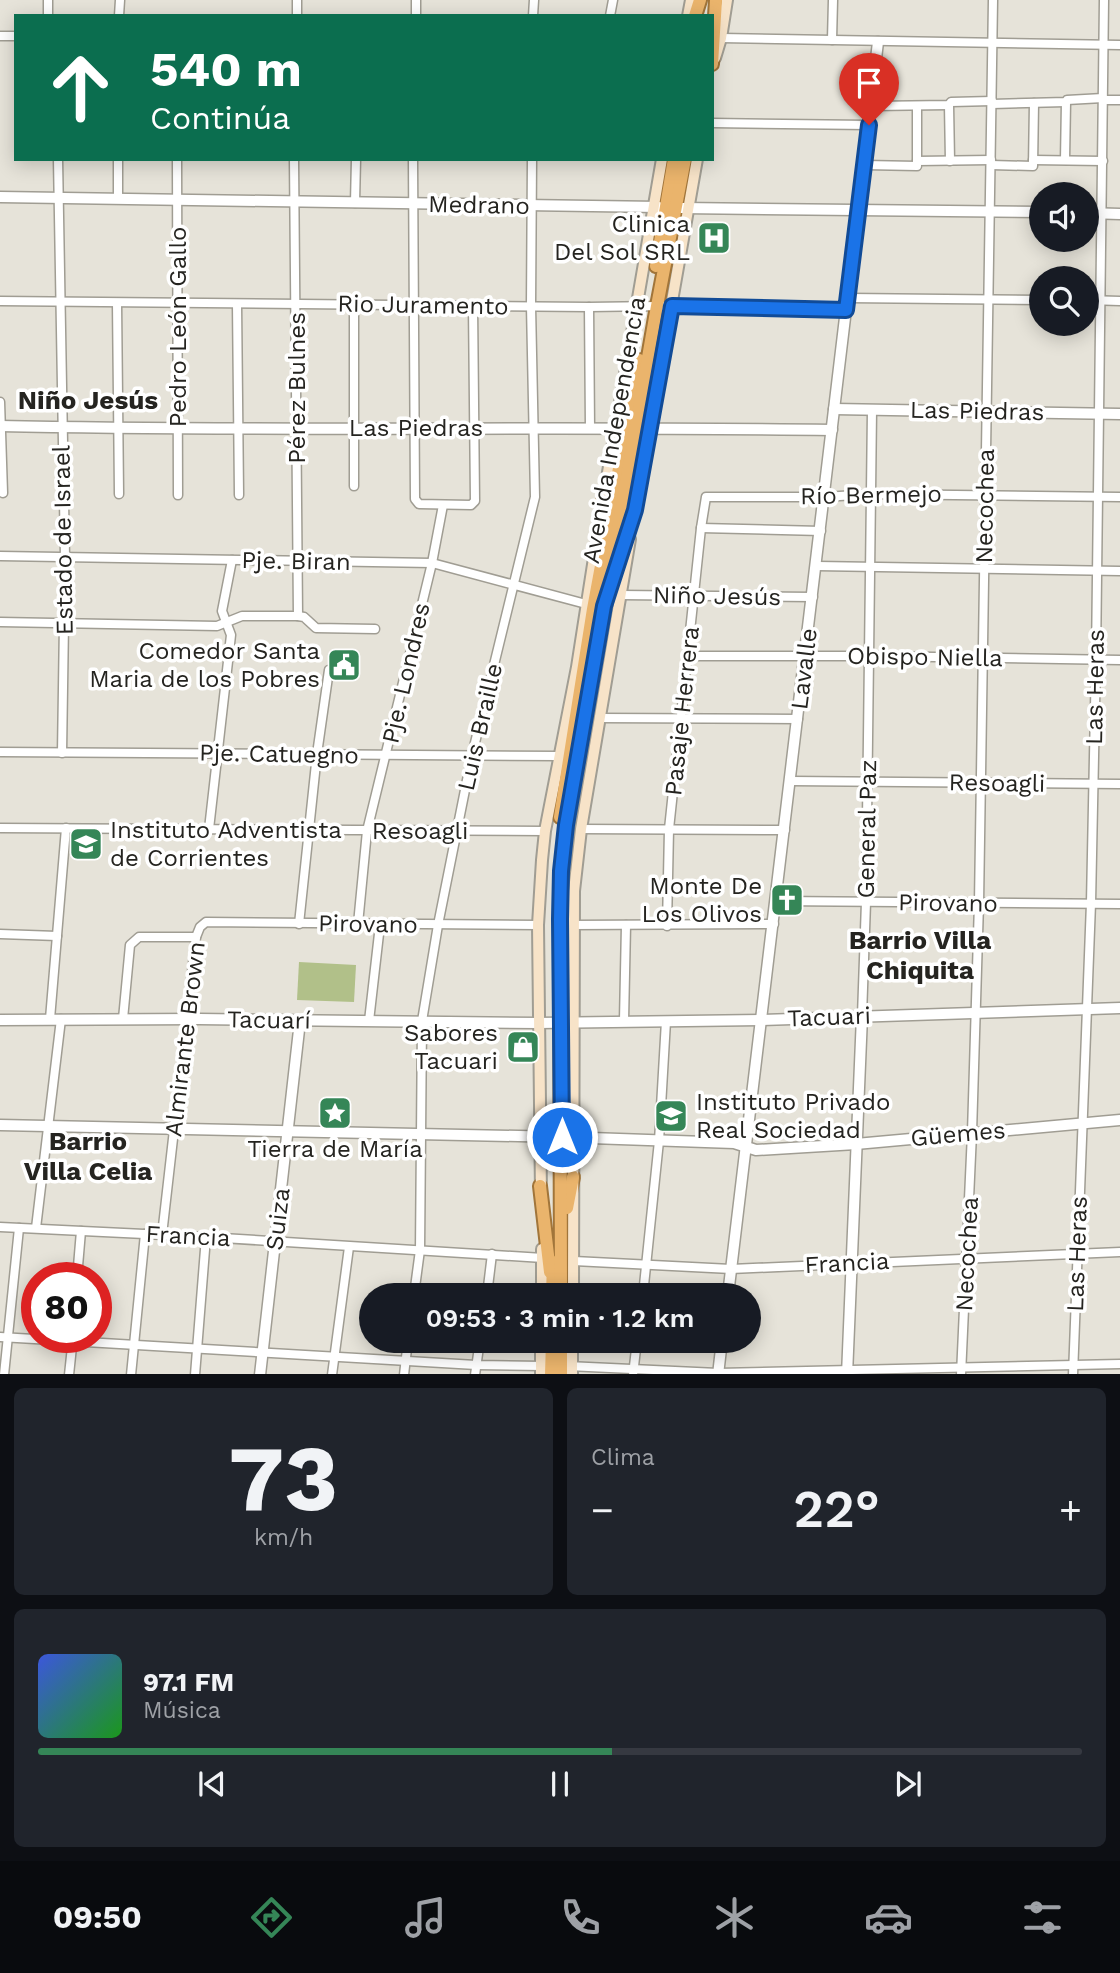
<!DOCTYPE html>
<html lang="es">
<meta charset="utf-8">
<style>
body{margin:0;font-family:"Work Sans",sans-serif;background:#20242c;color:#f1f3f6;height:100vh;display:flex;flex-direction:column;font-size:26px;white-space:nowrap}
*{box-sizing:border-box;margin:0}
p{font-size:23px;color:#9ea1a6}
.icon{flex:none;width:38px;height:38px;fill:none;stroke:currentColor;stroke-width:2;stroke-linecap:round;stroke-linejoin:round}
.map{position:relative;height:1374px;overflow:hidden}
.details{display:flex;flex-direction:column;gap:14px;padding:14px;background:#0d0f14;flex:1}
.details>*{flex:none}
.hud{position:absolute;left:14px;top:14px;width:700px;height:147px;border-radius:0px;box-shadow:0 4px 18px #0003;background:#0b6e4f;color:#fff;overflow:hidden}
.buttons{position:absolute;left:1029px;top:182px;display:grid;gap:14px}
.buttons a{display:grid;place-items:center;width:70px;height:70px;border-radius:50%;background:#171b24;box-shadow:0 4px 18px #0003;font-size:35px}
.speed{position:absolute;left:21px;top:1262px;display:flex;gap:14px;font-size:35px;font-weight:700;text-align:center}
.speed>*{display:grid;place-content:center;width:91px;height:91px;border-radius:50%;background:#171b24;box-shadow:0 4px 18px #0003;line-height:1}
.speed .limit{border:10px solid #d22;background:#fff;color:#111}
.pin{position:absolute;display:grid;place-items:center;width:60px;height:60px;color:#fff;margin:-72px -30px;border-radius:50% 50% 50% 0;rotate:-45deg;box-shadow:0 0 7px #0007}
.pin .icon{rotate:45deg}
.me{position:absolute;width:77px;margin:-38px;rotate:0deg;stroke-linejoin:round;filter:drop-shadow(0 0 5px #0008)}
.turn{display:flex;align-items:center;gap:24px;height:147px;padding:0 21px;font-size:32px}
.turn .icon{width:91px;height:91px;stroke-width:2.5}
.turn b{display:block;font-size:49px;line-height:60px}
.big{font-size:52px;font-weight:600;line-height:1.1}
.details .widget{flex:1;display:flex;flex-direction:column;justify-content:center;gap:10px;min-width:0;padding:0 24px;border-radius:10px;background:#20242c}
.details .dial{align-items:center;gap:0}
.dial b{font-size:91px;line-height:1}
.song{display:flex;align-items:center;gap:21px}
.cover{width:84px;height:84px;border-radius:10px;background:linear-gradient(135deg,hsl(230 70% 55%),hsl(120 70% 35%))}
.played{height:7px;border-radius:4px;background:linear-gradient(90deg,#358657 55%,#363941 55%)}
.keys{display:flex;justify-content:space-around;direction:ltr}
.heat{display:flex;justify-content:space-between;align-items:center;font-size:38px;direction:ltr}
.details .tiles{flex:1;display:grid;gap:14px;grid-template-columns:1fr 1fr}
.widget:last-child{grid-column:span 2}
.trip{position:absolute;left:359px;top:1283px;width:402px;height:70px;border-radius:35px;background:#171b24;box-shadow:0 4px 18px #0003;font-weight:600;line-height:70px;text-align:center}
.tab-bar{display:flex;height:112px;justify-content:space-around;align-items:center;background:#090b0e;color:#9ea1a6}
.tab-bar .icon{width:49px;height:49px}
.tab-bar .selected{color:#358657}
.tab-bar b{font-size:32px;color:#f1f3f6}
.map>svg:first-child{display:block}
</style>
<div class="map">
<svg width="1120" height="1375" viewBox="0 0 1120 1375">
<rect width="100%" height="100%" fill="#e6e3d9"/>
<path fill="#b1c089" d="M299,962L356,965L354,1002L297,1000Z"/>
<g fill="none" stroke-linecap="round" stroke-linejoin="round">
<defs>
<g id="minor">
<path d="M48,16V0"/>
<path d="M119,16L120,0"/>
<path d="M297,16V0"/>
<path d="M416,16V0"/>
<path d="M533,16L534,0"/>
<path d="M610,16L613,0"/>
<path d="M0,36H16"/>
<path d="M721,38L1120,45"/>
<path d="M832,40L833,0"/>
<path d="M1103,100H1120"/>
<path d="M992,104L1066,102L1067,100L1103,98"/>
<path d="M949,105L950,161"/>
<path d="M872,106L949,105L951,102L992,101"/>
<path d="M917,106V161"/>
<path d="M712,123L869,125"/>
<path d="M58,159L65,557L62,753"/>
<path d="M118,159V198"/>
<path d="M177,159L178,495"/>
<path d="M294,159L298,616"/>
<path d="M413,159L415,499L419,504L471,505L475,501L473,305"/>
<path d="M1033,160L1103,161"/>
<path d="M1065,160L1066,102"/>
<path d="M865,165L917,166V161L991,160"/>
<path d="M991,165L1033,166L1034,103"/>
<path d="M355,203L356,159"/>
<path d="M848,298L1041,300"/>
<path d="M1087,300L1120,301"/>
<path d="M0,301L589,307L657,306L847,310"/>
<path d="M117,303L119,494"/>
<path d="M237,304L239,495"/>
<path d="M589,307L590,429"/>
<path d="M0,402L3,493"/>
<path d="M354,486V304"/>
<path d="M701,528L821,531"/>
<path d="M0,556L432,563L586,604"/>
<path d="M817,566L1120,571"/>
<path d="M621,595L813,597"/>
<path d="M0,622L217,626L242,616H298L304,617L316,628L375,629"/>
<path d="M688,656H869L1120,660"/>
<path d="M599,718L798,719"/>
<path d="M0,752L559,756"/>
<path d="M791,781L1120,784"/>
<path d="M0,828L545,831"/>
<path d="M209,829L231,635L222,611L232,560"/>
<path d="M581,829L785,830"/>
<path d="M777,901L1120,904"/>
<path d="M299,924L317,754L329,670"/>
<path d="M358,924L367,831L432,563L443,505"/>
<path d="M572,925L774,924"/>
<path d="M667,926L669,829L701,528L706,497H824L871,494L1120,497"/>
<path d="M0,934L57,936"/>
<path d="M862,1016L866,902L872,410"/>
<path d="M50,1019L66,828"/>
<path d="M123,1019L130,945L139,937H196"/>
<path d="M369,1021L380,925"/>
<path d="M624,1021L626,925"/>
<path d="M0,1227L206,1237L543,1258"/>
<path d="M36,1228L61,1019"/>
<path d="M162,1235L196,937L200,927L206,922L538,925"/>
<path d="M574,1261L731,1269L1120,1252"/>
<path d="M77,1278L81,1231"/>
<path d="M414,1295L420,1250L422,1021L438,925L472,755L535,497L531,306L532,159"/>
<path d="M487,1295L492,1254"/>
<path d="M643,1295L659,1141L666,1021"/>
<path d="M0,1337L476,1365L543,1366"/>
<path d="M567,1366L718,1373L1120,1364"/>
<path d="M4,1375L19,1228"/>
<path d="M69,1375L73,1337"/>
<path d="M131,1375L145,1234"/>
<path d="M195,1375L206,1237"/>
<path d="M332,1375L349,1247"/>
<path d="M404,1375L408,1340"/>
<path d="M475,1375L480,1340"/>
<path d="M633,1375L637,1340"/>
<path d="M961,1375L972,1133L979,903L993,0"/>
<path d="M1073,1375L1091,903L1096,659L1104,0"/>
</g>
<g id="tertiary">
<path d="M0,197L659,207"/>
<path d="M681,208L1041,212"/>
<path d="M1087,213L1120,214"/>
<path d="M834,409L1120,414"/>
<path d="M0,426C277,432 555,426 832,430"/>
<path d="M0,1020L199,1019L538,1023L761,1020L1120,1008"/>
<path d="M0,1125L562,1137L734,1143L756,1150L856,1144L1120,1120"/>
<path d="M728,1295L878,42"/>
<path d="M260,1375L300,1021"/>
<path d="M718,1375L722,1340"/>
<path d="M847,1375L862,1016"/>
</g>
<g id="secondary">
<path d="M688,16L691,0"/>
<path d="M715,58L721,38L727,0"/>
<path d="M602,507L662,159"/>
<path d="M634,517L697,159"/>
<path d="M541,1194L538,925L542,860L545,831L577,667L599,526"/>
<path d="M542,1295V1249"/>
<path d="M573,1295L574,891L581,829L630,539"/>
<path d="M541,1375V1340"/>
<path d="M572,1375V1340"/>
</g>
<g id="trunk">
<path d="M695,16L700,0"/>
<path d="M712,64L716,0"/>
<path d="M656,266L674,159"/>
<path d="M600,535L603,500"/>
<path d="M620,556L635,510"/>
<path d="M560,817L593,609L639,360"/>
<path d="M540,1186L550,1272"/>
<path d="M567,1208L573,1177"/>
<path d="M552,1295L553,1262"/>
<path d="M561,1295L560,919L561,871L566,825L657,306L685,159"/>
<path d="M551,1375L552,1340"/>
<path d="M561,1375V1340"/>
</g>
</defs>
<use href="#minor" stroke="#a09d93" stroke-width="11"/>
<use href="#tertiary" stroke="#a09d93" stroke-width="13"/>
<use href="#secondary" stroke="#a09d93" stroke-width="14"/>
<use href="#trunk" stroke="#a1753a" stroke-width="16"/>
<use href="#minor" stroke="#fff" stroke-width="8"/>
<use href="#tertiary" stroke="#fff" stroke-width="10"/>
<use href="#secondary" stroke="#f7e3c8" stroke-width="10"/>
<use href="#trunk" stroke="#eab46c" stroke-width="12"/>
</g>
<g fill="none" stroke-linecap="round" stroke-linejoin="round">
<defs>
<path id="route" d="M562,1137L560,919L561,871L566,825L604,606L635,510L672,306L846,310L869,125"/>
</defs>
<use href="#route" stroke="#114b97" stroke-width="18"/>
<use href="#route" stroke="#1a73e8" stroke-width="12"/>
</g>
<defs>
<symbol id="hospital-square" viewBox="-11 -11 22 22"><rect x="-9" y="-9" width="18" height="18" rx="4" fill="#358657" stroke="#fff"/><path d="M-5-5h3v3.5h4V-5h3V5h-3V1.5h-4V5h-3Z" fill="#fff"/></symbol>
<symbol id="civic-square" viewBox="-11 -11 22 22"><rect x="-9" y="-9" width="18" height="18" rx="4" fill="#358657" stroke="#fff"/><path d="M-.6-6.5H3V-4.5H.6V-3L4-1V1h2V6H-6V1h2V-1L-.6-3ZM-1.2 2.5V6h2.4V2.5Z" fill="#fff"/></symbol>
<symbol id="school-square" viewBox="-11 -11 22 22"><rect x="-9" y="-9" width="18" height="18" rx="4" fill="#358657" stroke="#fff"/><path d="M0-5L7-2L0 1L-7-2ZM-4 1L0 2.5L4 1V4Q0 6-4 4Z" fill="#fff"/></symbol>
<symbol id="church-square" viewBox="-11 -11 22 22"><rect x="-9" y="-9" width="18" height="18" rx="4" fill="#358657" stroke="#fff"/><path d="M-1.2-6h2.4v3.5h3.3v2.4h-3.3V6h-2.4V-.1h-3.3v-2.4h3.3Z" fill="#fff"/></symbol>
<symbol id="shop-square" viewBox="-11 -11 22 22"><rect x="-9" y="-9" width="18" height="18" rx="4" fill="#358657" stroke="#fff"/><path d="M-5-2.5h2.3a2.7 3.5 0 0 1 5.4 0H5L5.5 6h-11ZM-1.5-2.5h3a1.5 2.3 0 0 0-3 0Z" fill="#fff"/></symbol>
<symbol id="sight-square" viewBox="-11 -11 22 22"><rect x="-9" y="-9" width="18" height="18" rx="4" fill="#358657" stroke="#fff"/><path d="M0-6L1.8-2.2L6-1.7L2.9 1.2L3.7 5.4L0 3.3L-3.7 5.4L-2.9 1.2L-6-1.7L-1.8-2.2Z" fill="#fff"/></symbol>
</defs>
<g fill-rule="evenodd">
<use href="#hospital-square" x="695" y="219" width="38" height="38"/>
<use href="#civic-square" x="325" y="646" width="38" height="38"/>
<use href="#school-square" x="67" y="825" width="38" height="38"/>
<use href="#church-square" x="768" y="881" width="38" height="38"/>
<use href="#shop-square" x="504" y="1028" width="38" height="38"/>
<use href="#sight-square" x="316" y="1094" width="38" height="38"/>
<use href="#school-square" x="652" y="1097" width="38" height="38"/>
</g>
<g text-anchor="middle" dominant-baseline="central" stroke-width="7" stroke-linejoin="round" paint-order="stroke">
<g font-size="24" fill="#252420" stroke="#fff">
<text transform="translate(479 205) rotate(1)">Medrano</text>
<text transform="translate(423 305) rotate(1)">Rio Juramento</text>
<text transform="translate(178 327) rotate(-90)">Pedro León Gallo</text>
<text transform="translate(297 388) rotate(-90)">Pérez Bulnes</text>
<text transform="translate(977 411) rotate(1)">Las Piedras</text>
<text x="416" y="428">Las Piedras</text>
<text transform="translate(614 430) rotate(-80)">Avenida Independencia</text>
<text transform="translate(871 495) rotate(-1)">Río Bermejo</text>
<text transform="translate(985 506) rotate(-89)">Necochea</text>
<text transform="translate(63 540) rotate(-91)">Estado de Israel</text>
<text transform="translate(296 561) rotate(1)">Pje. Biran</text>
<text transform="translate(717 596) rotate(1)">Niño Jesús</text>
<text transform="translate(925 657) rotate(1)">Obispo Niella</text>
<text transform="translate(804 669) rotate(-83)">Lavalle</text>
<text transform="translate(406 673) rotate(-77)">Pje. Londres</text>
<text transform="translate(1095 687) rotate(-89)">Las Heras</text>
<text transform="translate(682 711) rotate(-84)">Pasaje Herrera</text>
<text transform="translate(480 727) rotate(-77)">Luis Braille</text>
<text transform="translate(279 754) rotate(1)">Pje. Catuegno</text>
<text transform="translate(997 783) rotate(1)">Resoagli</text>
<text transform="translate(867 829) rotate(-89)">General Paz</text>
<text x="420" y="831">Resoagli</text>
<text transform="translate(948 903) rotate(1)">Pirovano</text>
<text transform="translate(368 924) rotate(1)">Pirovano</text>
<text transform="translate(829 1017) rotate(-2)">Tacuari</text>
<text transform="translate(269 1020) rotate(1)">Tacuarí</text>
<text transform="translate(185 1039) rotate(-83)">Almirante Brown</text>
<text transform="translate(958 1134) rotate(-5)">Güemes</text>
<text transform="translate(278 1219) rotate(-83)">Suiza</text>
<text transform="translate(188 1236) rotate(3)">Francia</text>
<text transform="translate(967 1254) rotate(-87)">Necochea</text>
<text transform="translate(1077 1254) rotate(-88)">Las Heras</text>
<text transform="translate(847 1263) rotate(-3)">Francia</text>
</g>
<g font-size="24" fill="#252420" stroke="#fff" text-anchor="end">
<text x="690" y="224">Clinica<tspan x="690" dy="28">Del Sol SRL</tspan></text>
<text x="320" y="651">Comedor Santa<tspan x="320" dy="28">Maria de los Pobres</tspan></text>
<text x="110" y="830" text-anchor="start">Instituto Adventista<tspan x="110" dy="28">de Corrientes</tspan></text>
<text x="762" y="886">Monte De<tspan x="762" dy="28">Los Olivos</tspan></text>
<text x="498" y="1033">Sabores<tspan x="498" dy="28">Tacuari</tspan></text>
<text x="696" y="1102" text-anchor="start">Instituto Privado<tspan x="696" dy="28">Real Sociedad</tspan></text>
<text x="335" y="1149" text-anchor="middle">Tierra de María</text>
</g>
<g font-size="26" font-weight="bold" fill="#252420" stroke="#fff">
<text x="88" y="400">Niño Jesús</text>
<text x="920" y="940">Barrio Villa<tspan x="920" dy="30">Chiquita</tspan></text>
<text x="88" y="1141">Barrio<tspan x="88" dy="30">Villa Celia</tspan></text>
</g>
</g>
</svg>
<div class="buttons">
<a><svg class="icon" aria-label="sound" viewBox="0 0 24 24"><path d="M4 9h4l5-4v14l-5-4H4zM17 9q2 3 0 6"/></svg></a>
<a><svg class="icon" aria-label="search" viewBox="0 0 24 24"><circle cx="10" cy="10" r="6"/><path d="M15 15l6 6"/></svg></a>
</div>
<div class="speed"><div class="limit">80</div></div>
<div class="pin" style="left:869px;top:125px;background:#d93025"><svg class="icon" aria-label="arrive" viewBox="0 0 24 24"><path d="M6 21V4h12l-3 4 3 4H6"/></svg></div>
<svg class="me" style="left:562px;top:1137px" viewBox="-20 -20 40 40"><circle r="17" fill="#1a73e8" stroke="#fff" stroke-width="3"/><path d="M0-11L8 9 0 5-8 9z" fill="#fff"/></svg>
<div class="trip">09:53 · 3 min · 1.2 km</div>
<div class="hud">
<div class="turn"><svg class="icon" aria-label="ahead" viewBox="0 0 24 24"><path d="M12 20V5M6 11l6-6 6 6"/></svg><div><b>540 m</b>Continúa</div></div>
</div>
</div>
<section class="details">
<div class="tiles">
<div class="widget dial"><b>73</b><p>km/h</p></div>
<div class="widget"><p>Clima</p>
<div class="heat"><a>−</a><b class="big">22°</b><a>+</a></div>
</div>
<div class="widget">
<div class="song"><i class="cover"></i><div><b>97.1 FM</b><p>Música</p></div></div>
<div class="played"></div>
<div class="keys"><svg class="icon" aria-label="previous" viewBox="0 0 24 24"><path d="M18 5L8 12l10 7zM5 5v14"/></svg><svg class="icon" aria-label="pause" viewBox="0 0 24 24"><path d="M8 5v14M16 5v14"/></svg><svg class="icon" aria-label="next" viewBox="0 0 24 24"><path d="M6 5l10 7-10 7zM19 5v14"/></svg></div>
</div>
</div>
</section>
<nav class="tab-bar">
<b>09:50</b>
<svg class="icon selected" aria-label="directions" viewBox="0 0 24 24"><path d="M12 3l9 9-9 9-9-9zM9 14v-3h6M13 9l2 2-2 2"/></svg>
<svg class="icon" aria-label="music" viewBox="0 0 24 24"><path d="M9 18V5l10-2v13"/><circle cx="6" cy="18" r="3"/><circle cx="16" cy="16" r="3"/></svg>
<svg class="icon" aria-label="phone" viewBox="0 0 24 24"><path d="M5 4h4l2 5-3 2q2 4 5 5l2-3 5 2v4C11 20 4 13 5 4z"/></svg>
<svg class="icon" aria-label="climate" viewBox="0 0 24 24"><path d="M12 3v18M4 7l16 10M4 17L20 7"/></svg>
<svg class="icon" aria-label="car" viewBox="0 0 24 24"><path d="M5 17H2v-5l4-1 3-4h7l3 4 3 1v5h-3M9 17h6M6 11h13"/><circle cx="7" cy="17" r="2"/><circle cx="17" cy="17" r="2"/></svg>
<svg class="icon" aria-label="filters" viewBox="0 0 24 24"><path d="M4 7h16M4 17h16"/><circle cx="9" cy="7" r="2"/><circle cx="15" cy="17" r="2"/></svg>
</nav>
